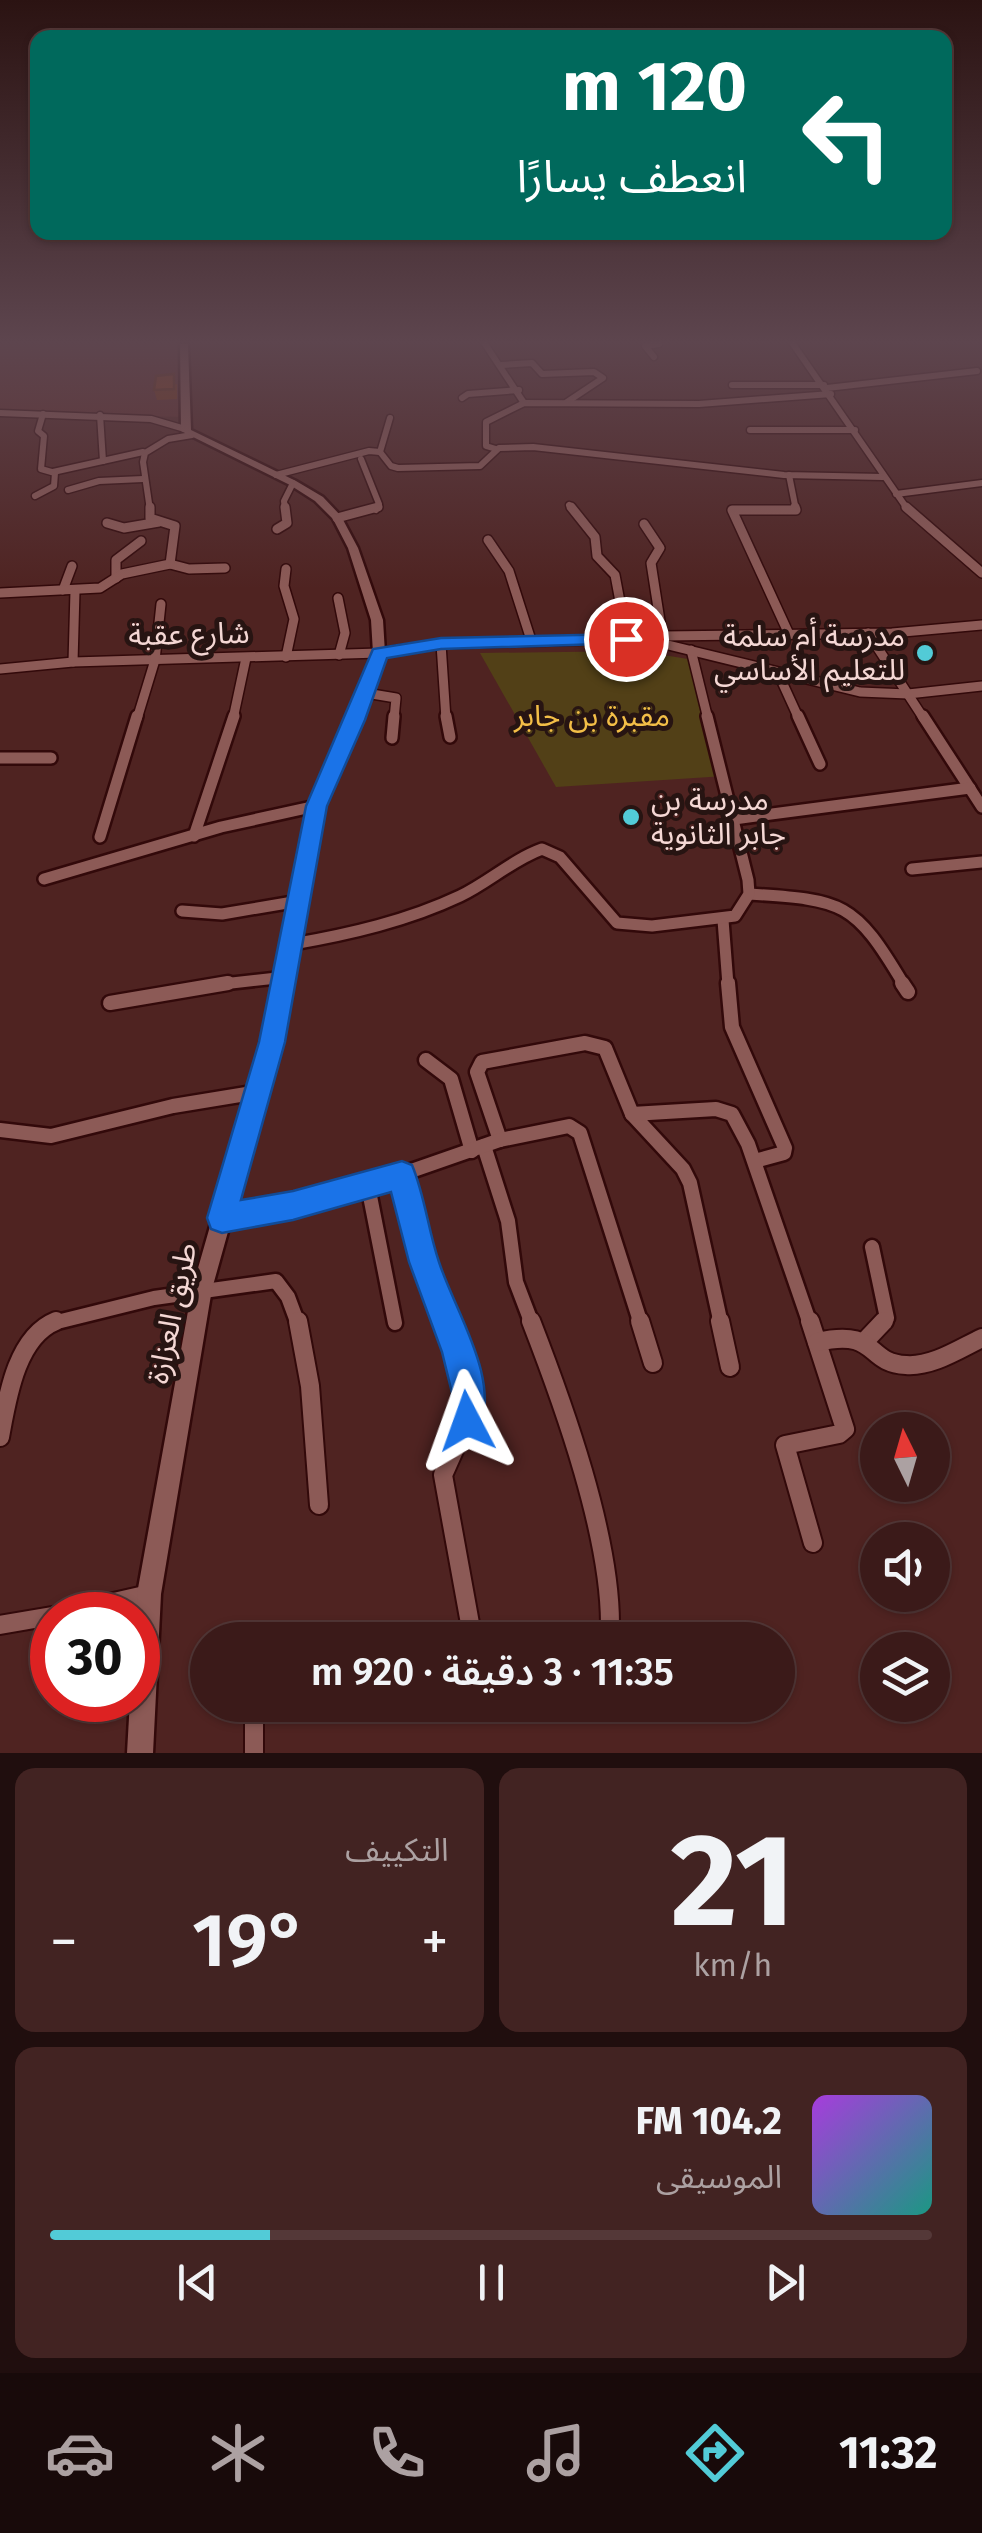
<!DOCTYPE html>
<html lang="ar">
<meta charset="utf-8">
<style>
body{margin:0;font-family:"Fira Sans","Noto Sans Arabic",sans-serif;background:#422322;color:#f1f3f6;direction:rtl;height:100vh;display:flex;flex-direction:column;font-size:38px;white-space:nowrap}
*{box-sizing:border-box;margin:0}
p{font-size:32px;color:#aca1a2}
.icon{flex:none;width:55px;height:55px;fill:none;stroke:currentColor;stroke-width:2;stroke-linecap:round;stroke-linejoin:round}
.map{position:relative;height:1753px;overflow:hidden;direction:ltr}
.details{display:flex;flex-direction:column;gap:15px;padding:15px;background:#200e0e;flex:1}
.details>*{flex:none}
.top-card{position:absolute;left:30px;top:30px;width:922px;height:210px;border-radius:20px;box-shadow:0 2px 8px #0004,0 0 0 2px #543838;direction:rtl;background:#00695c;color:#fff;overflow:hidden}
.needle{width:65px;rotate:355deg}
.tools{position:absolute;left:860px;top:1412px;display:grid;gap:20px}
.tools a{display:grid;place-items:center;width:90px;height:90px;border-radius:50%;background:#3b1a19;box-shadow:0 2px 8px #0004,0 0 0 2px #543838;font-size:50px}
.speed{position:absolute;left:30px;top:1592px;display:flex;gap:20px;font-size:50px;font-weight:700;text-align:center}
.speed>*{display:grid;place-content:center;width:130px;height:130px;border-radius:50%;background:#3b1a19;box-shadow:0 2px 8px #0004,0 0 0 2px #543838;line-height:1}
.speed .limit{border:15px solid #d22;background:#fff;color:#111}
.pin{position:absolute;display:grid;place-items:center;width:85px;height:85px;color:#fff;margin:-42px;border:5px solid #fff;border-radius:50%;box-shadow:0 2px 10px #0007}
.me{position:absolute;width:110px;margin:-55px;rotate:356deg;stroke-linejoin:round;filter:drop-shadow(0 0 8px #0008)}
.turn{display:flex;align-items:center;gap:35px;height:210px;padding:0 40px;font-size:45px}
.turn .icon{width:130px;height:130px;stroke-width:2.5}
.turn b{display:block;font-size:70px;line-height:85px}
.big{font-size:75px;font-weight:600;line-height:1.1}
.details .card{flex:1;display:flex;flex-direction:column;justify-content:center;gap:15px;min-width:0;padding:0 35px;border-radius:20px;background:#422322}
.details .dial{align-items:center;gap:0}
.dial b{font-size:130px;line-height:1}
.song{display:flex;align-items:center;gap:30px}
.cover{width:120px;height:120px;border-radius:15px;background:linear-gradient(135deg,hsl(280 70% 55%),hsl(170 70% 35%))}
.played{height:10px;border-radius:5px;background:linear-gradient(90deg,#52cbd7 25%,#543838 25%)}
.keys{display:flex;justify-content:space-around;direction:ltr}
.heat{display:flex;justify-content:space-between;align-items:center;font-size:55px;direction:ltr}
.details .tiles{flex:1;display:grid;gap:15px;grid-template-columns:1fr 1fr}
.card:last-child{grid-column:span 2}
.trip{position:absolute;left:190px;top:1622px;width:605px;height:100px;border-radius:50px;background:#3b1a19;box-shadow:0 2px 8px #0004,0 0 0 2px #543838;font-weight:600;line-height:100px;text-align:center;direction:rtl}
.dock{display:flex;height:160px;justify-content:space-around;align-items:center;background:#180a0a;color:#aca1a2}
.dock .icon{width:70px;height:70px}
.dock .selected{color:#52cbd7}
.dock b{font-size:45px;color:#f1f3f6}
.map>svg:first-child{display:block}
</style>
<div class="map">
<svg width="982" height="1753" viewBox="0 0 982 1753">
<rect width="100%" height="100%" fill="#4f2321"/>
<path fill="#5e2a28" d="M0,344H184L185,417L0,413Z"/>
<path fill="#524017" d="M639,651L694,660L725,776L556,787L480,653Z"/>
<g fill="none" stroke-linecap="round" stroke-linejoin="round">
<defs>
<g id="street-far4">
<path d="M485,344L524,403"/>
<path d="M793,344L908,510"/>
<path d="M654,357L645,346L659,344"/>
<path d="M502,365L532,363L542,374L594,372L603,378L567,402"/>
<path d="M732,385H824"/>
<path d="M827,388L977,371"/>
<path d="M462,398L468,394L519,390"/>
<path d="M0,413L151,419L185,429"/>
<path d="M100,415L103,461"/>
<path d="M750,430H855"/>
<path d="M496,449L486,446V422L524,403L699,404L831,394"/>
<path d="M380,452L390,418"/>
<path d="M361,459L379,504L376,510"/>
<path d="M53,472L143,452"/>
<path d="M276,475L369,451L380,452L391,466L398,468L480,466L499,448L533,447L784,475L883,477"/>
<path d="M789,475L796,510"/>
<path d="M68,490L99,481L143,479"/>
<path d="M896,494L982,483"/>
<path d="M35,496L54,486L55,473L41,469L44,436L38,431L43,414"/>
<path d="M569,505L573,510"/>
<path d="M150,510L143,462L145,453L168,439L192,435"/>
<path d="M285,510L284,501L293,483"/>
</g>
<g id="street-far3">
<path d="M571,507L595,537L597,556L615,575L627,639"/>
<path d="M906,507L982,573"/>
<path d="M337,518L378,507"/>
<path d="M107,523L124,528L159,522"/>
<path d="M644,524L660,548L651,563L663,640"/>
<path d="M277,529L287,523L285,507"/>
<path d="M488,540L509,571L531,640"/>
<path d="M170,564L189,569L225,568"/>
<path d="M286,569L284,586L294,619L286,657"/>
<path d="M116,578V560L141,541"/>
<path d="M63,590L72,566"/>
<path d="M0,593L100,588L122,574L170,564L175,526L150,518V507"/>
<path d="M338,598L345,633L339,655"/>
<path d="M788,632L732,510H796L795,507"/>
<path d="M868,633L924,719"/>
<path d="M663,636L892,633L982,625"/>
<path d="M441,644L446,719"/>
<path d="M691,650L708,719"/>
<path d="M73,662L75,591"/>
<path d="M0,669L73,662L379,653L441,644L621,639L664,644L860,692L908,694L982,686"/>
<path d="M778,673L799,719"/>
<path d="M366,693L396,698L394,719"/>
<path d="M137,719L155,660L161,604"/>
<path d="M233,719L246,658"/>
</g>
<g id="street-far2">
<path d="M446,716L450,737"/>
<path d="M798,716L820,764"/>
<path d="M923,716L982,807"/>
<path d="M392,738L394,716"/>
<path d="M0,758H51"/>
<path d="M734,819L970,788"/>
<path d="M194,836L234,716"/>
<path d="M100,837L137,716"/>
<path d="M912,869L982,862"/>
<path d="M44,879L221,827L316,806"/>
<path d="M749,894C844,900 854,901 904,985"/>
<path d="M182,911L222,914L299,901"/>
<path d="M723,920L728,985"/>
<path d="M293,944C350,934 407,921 460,896C489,882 512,860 542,849L560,857L617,923L652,926L735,916L749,894L748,880L707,716"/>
<path d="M214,985L286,977"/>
</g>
<g id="street-far1">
<path d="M728,983L732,1027L785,1148L784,1153L755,1161"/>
<path d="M902,983L908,992"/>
<path d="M110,1003L228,983"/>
<path d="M426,1060L451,1079L472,1151"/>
<path d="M632,1114L683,1169L690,1183L721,1324"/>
<path d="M0,1130L51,1136L173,1106L258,1092"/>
<path d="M500,1140L477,1072L482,1062L585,1043L605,1048L632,1114L716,1109L732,1114L748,1144L810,1324"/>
<path d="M484,1146L508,1221L516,1282L532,1324"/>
<path d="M401,1175L424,1263L447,1324"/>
<path d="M368,1186L395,1323"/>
<path d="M221,1218L368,1186L500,1140L569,1126L580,1133L641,1324"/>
<path d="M872,1247L887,1318L882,1324"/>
<path d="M49,1324L154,1298L276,1281L288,1297L298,1324"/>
</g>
<g id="street">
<path d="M298,1321L310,1386L319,1505"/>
<path d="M446,1321L469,1393L467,1421L443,1475L473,1640"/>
<path d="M531,1321C564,1406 610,1534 610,1624"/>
<path d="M640,1321L653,1363"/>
<path d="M720,1321L730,1367"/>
<path d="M810,1321L845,1429L839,1434L785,1445L813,1543"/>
<path d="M866,1340L884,1321"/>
<path d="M817,1342C880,1328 864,1363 906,1365C932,1367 959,1349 982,1338"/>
<path d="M0,1437C7,1399 16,1337 56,1321"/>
<path d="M57,1615L149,1594"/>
<path d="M0,1625L52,1616"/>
<path d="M254,1705V1753"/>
</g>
<path id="secondary" d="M180,344H188L191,430L296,481L323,497L341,516L358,548L383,620L385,653L362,721L323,806L281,1042L212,1289L161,1594L153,1753H127L130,1700H138L137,1594L192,1289L263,1042L309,806L350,721L373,653L371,620L348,548L333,519L315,501L290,485L181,431Z"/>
</defs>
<use href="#street-far4" stroke="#32090a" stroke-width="9"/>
<use href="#street-far3" stroke="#32090a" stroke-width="12"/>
<use href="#street-far2" stroke="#32090a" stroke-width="16"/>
<use href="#street-far1" stroke="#32090a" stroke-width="19"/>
<use href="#street" stroke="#32090a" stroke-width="22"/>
<use href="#secondary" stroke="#32090a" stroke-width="5"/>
<use href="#street-far4" stroke="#8c5a56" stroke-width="6"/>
<use href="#street-far3" stroke="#8c5a56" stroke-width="9"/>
<use href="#street-far2" stroke="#8c5a56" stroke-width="11"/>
<use href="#street-far1" stroke="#8c5a56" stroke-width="14"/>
<use href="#street" stroke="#8c5a56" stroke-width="18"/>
<use href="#secondary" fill="#8c5a56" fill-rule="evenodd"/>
</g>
<path fill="#78340f" d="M177,384V399L157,400L154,390Z"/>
<path fill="#8c3c12" stroke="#622a0d" stroke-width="2.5" d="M174,374V389L154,390L156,376Z"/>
<linearGradient id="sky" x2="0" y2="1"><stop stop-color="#2b1312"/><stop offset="0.58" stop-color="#5d454e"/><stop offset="1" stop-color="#5d454e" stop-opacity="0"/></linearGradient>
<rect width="982" height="589" fill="url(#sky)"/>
<path fill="#1a73e8" stroke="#114b97" stroke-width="2.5" d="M626,634L636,639L633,643L441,649L387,658L365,720L327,806L285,1042L241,1200L293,1191L402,1161L412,1165C425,1196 428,1230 439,1262C456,1314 501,1378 479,1433L467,1438L455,1433L450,1421L452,1393L442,1352L409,1262L391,1192L293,1220L222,1233L211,1229L207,1218L259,1042L306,806L373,649L441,638Z"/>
<g fill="#52cbd7" stroke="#271412" stroke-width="4">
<circle cx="925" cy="653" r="10"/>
<circle cx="631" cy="817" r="10"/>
</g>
<g text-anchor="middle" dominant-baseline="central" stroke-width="10" stroke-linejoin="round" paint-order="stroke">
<g font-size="30" fill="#f4d7d4" stroke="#271412">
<text transform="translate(189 634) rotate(-1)">شارع عقبة</text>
<text transform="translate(172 1313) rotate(-78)">طريق العزازة</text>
</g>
<g font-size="30" fill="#f4d7d4" stroke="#271412" text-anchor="end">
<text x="905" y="636">مدرسة أم سلمة<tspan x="905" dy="34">للتعليم الأساسي</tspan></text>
<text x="651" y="800" text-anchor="start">مدرسة بن<tspan x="651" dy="34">جابر الثانوية</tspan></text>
</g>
<g font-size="30" fill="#f3be47" stroke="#271412">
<text x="592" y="716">مقبرة بن جابر</text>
</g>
</g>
</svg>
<div class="tools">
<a><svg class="needle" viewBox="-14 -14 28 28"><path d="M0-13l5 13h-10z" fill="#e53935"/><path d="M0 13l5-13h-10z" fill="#aca1a2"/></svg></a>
<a><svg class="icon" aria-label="sound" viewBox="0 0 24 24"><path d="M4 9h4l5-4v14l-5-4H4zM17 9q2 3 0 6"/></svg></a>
<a><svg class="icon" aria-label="layers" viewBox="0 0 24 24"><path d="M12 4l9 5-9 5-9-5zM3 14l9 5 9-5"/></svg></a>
</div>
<div class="speed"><div class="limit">30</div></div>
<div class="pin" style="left:626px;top:639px;background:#d93025"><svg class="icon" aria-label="arrive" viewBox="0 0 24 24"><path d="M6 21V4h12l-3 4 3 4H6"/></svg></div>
<svg class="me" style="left:467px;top:1421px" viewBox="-20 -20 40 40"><path d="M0-17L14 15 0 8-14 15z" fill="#1a73e8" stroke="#fff" stroke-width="4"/></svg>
<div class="trip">11:35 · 3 دقيقة · 920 m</div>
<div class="top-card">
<div class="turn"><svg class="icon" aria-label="left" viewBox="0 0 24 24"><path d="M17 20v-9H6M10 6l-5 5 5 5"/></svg><div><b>120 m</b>انعطف يسارًا</div></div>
</div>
</div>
<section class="details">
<div class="tiles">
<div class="card dial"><b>21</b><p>km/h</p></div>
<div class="card"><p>التكييف</p>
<div class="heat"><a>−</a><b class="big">19°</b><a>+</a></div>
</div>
<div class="card">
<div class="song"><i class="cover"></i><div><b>104.2 FM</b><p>الموسيقى</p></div></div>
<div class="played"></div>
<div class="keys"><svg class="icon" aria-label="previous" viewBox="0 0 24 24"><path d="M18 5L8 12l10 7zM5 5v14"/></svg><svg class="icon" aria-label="pause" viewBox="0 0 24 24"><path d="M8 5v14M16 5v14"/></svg><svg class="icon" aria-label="next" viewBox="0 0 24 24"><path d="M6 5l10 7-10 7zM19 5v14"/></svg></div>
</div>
</div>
</section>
<nav class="dock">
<b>11:32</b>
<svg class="icon selected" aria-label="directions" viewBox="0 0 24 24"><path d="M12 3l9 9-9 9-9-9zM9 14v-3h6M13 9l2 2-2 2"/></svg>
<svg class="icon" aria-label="music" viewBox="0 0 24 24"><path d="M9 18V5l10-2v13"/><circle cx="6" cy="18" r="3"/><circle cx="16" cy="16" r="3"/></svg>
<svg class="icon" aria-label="phone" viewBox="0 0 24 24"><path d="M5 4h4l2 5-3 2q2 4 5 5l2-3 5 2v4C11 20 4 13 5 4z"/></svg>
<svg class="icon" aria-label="climate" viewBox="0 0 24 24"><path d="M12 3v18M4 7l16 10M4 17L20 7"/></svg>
<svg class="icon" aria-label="car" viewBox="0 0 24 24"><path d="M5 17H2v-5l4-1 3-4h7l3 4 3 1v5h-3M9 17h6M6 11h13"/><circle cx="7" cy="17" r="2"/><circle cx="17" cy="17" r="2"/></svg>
</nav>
